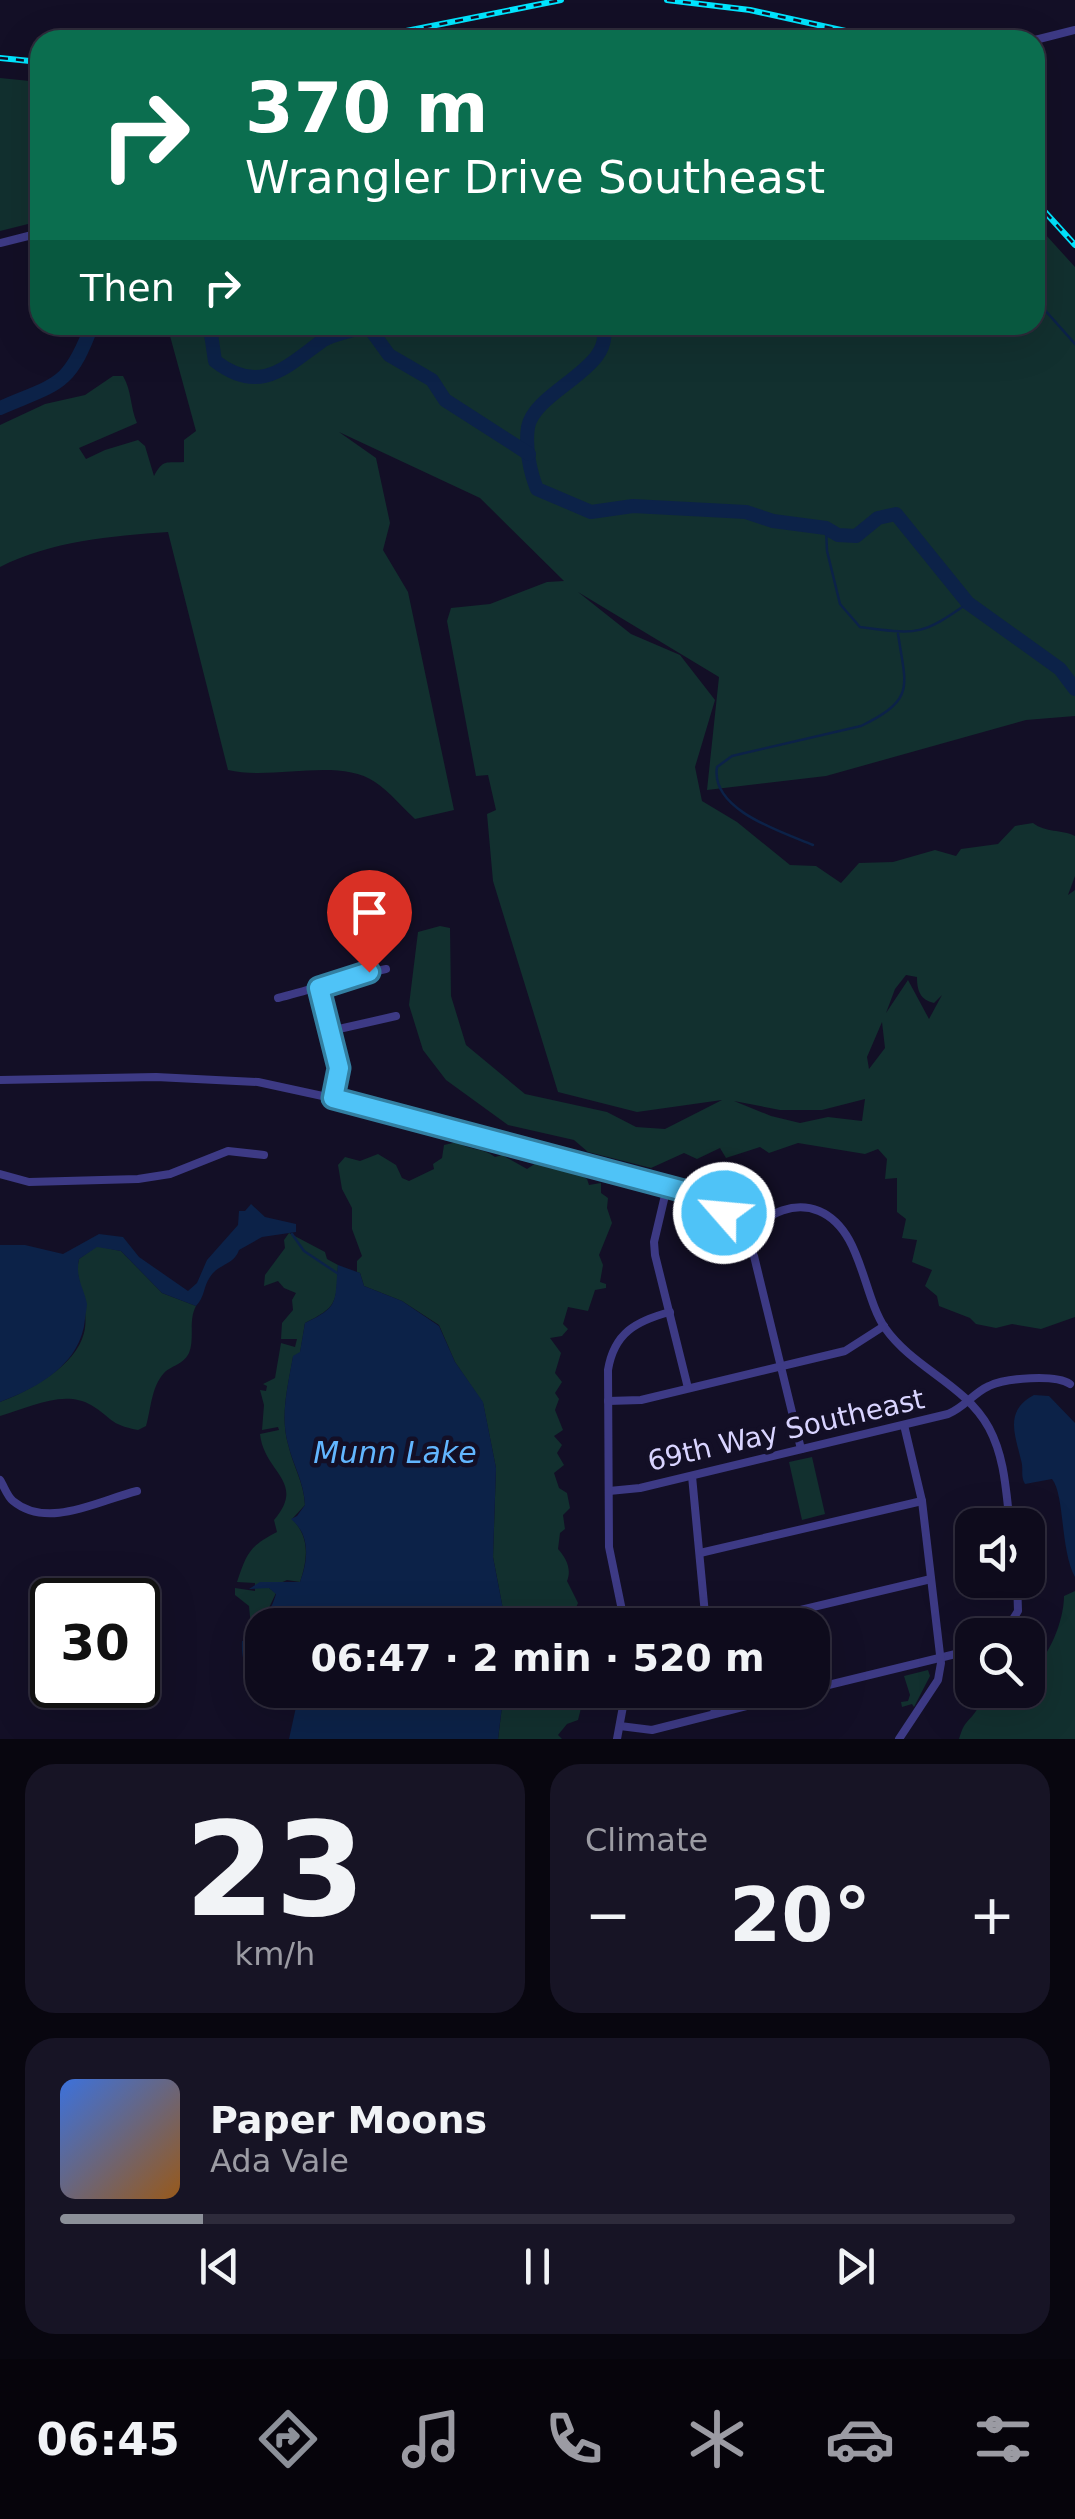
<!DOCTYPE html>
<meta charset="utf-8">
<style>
body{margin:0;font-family:"DejaVu Sans",sans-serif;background:#171425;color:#f1f3f6;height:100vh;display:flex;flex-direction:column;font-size:38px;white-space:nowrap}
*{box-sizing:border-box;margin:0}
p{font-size:32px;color:#9b9ba3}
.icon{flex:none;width:55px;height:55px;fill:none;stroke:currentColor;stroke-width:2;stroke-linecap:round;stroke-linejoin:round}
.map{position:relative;height:1739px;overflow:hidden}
.drawer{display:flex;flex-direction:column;gap:25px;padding:25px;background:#08060f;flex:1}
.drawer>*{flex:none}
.banner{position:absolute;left:30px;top:30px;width:1015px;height:305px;border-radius:30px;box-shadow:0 10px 40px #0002,0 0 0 2px #2e2b3b;background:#0b6e4f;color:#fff;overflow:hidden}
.buttons{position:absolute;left:955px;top:1508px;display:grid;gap:20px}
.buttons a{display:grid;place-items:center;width:90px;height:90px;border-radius:20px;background:#0e0b1c;box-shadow:0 10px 40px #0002,0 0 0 2px #2e2b3b;font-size:50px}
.speed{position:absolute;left:30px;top:1578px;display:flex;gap:20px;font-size:50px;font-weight:700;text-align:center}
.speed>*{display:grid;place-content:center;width:130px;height:130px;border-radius:50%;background:#0e0b1c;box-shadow:0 10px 40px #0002,0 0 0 2px #2e2b3b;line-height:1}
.speed .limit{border:5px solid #111;border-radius:15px;background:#fff;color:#111}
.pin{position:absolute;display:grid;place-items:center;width:85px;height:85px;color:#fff;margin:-102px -42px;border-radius:50% 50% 50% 0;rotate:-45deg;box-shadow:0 0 10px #0007}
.pin .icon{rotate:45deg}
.me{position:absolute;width:110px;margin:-55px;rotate:297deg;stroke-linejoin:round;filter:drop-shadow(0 0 8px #0008)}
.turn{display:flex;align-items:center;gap:35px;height:210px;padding:0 50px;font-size:45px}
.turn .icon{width:130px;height:130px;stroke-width:2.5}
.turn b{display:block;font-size:70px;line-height:85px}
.then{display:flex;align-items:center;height:95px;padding:0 50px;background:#0003;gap:20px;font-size:38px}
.big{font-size:75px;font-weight:800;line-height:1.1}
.drawer .widget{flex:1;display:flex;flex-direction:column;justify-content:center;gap:15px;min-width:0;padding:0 35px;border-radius:30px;background:#171425}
.drawer .dial{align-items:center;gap:0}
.dial b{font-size:130px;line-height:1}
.song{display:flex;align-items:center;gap:30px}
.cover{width:120px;height:120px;border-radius:15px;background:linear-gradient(135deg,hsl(220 70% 55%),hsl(30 70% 35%))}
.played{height:10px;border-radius:5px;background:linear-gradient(90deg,#8c9099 15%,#2e2b3b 15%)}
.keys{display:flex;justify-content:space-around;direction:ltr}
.heat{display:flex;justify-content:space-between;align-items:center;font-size:55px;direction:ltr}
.drawer .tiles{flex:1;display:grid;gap:25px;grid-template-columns:1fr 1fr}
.widget:last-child{grid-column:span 2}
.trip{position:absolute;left:245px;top:1608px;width:585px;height:100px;border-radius:30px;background:#0e0b1c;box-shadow:0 10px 40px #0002,0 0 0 2px #2e2b3b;font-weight:800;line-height:100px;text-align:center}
.menu{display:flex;height:160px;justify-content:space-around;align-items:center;background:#06040b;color:#9b9ba3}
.menu .icon{width:70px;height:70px}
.menu .current{color:#8c9099}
.menu b{font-size:45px;color:#f1f3f6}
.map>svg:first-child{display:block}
</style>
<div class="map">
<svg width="1075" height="1739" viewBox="0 0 1075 1739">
<rect width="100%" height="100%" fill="#130f26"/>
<g fill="#12302f" fill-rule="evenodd">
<path d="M593,29L730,40H518Z"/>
<path d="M0,78L40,82V221L0,231Z"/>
<path d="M1035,223L1075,267V716L1026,720L826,776L707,790L719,677L578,592L631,634L680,655L715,700L695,767L702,801L737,822L790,865L816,866L841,883L859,863L893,862L935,850L956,856L961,849L998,844L1015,826L1033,823C1046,833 1061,829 1075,836V876L1068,895L1075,890V1317L1041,1329L1012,1324L996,1328L976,1324L970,1318L939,1306L937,1296L925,1286L932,1270L912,1262L917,1240L902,1238L906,1219L897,1212V1178L885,1179L887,1159L878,1149L865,1154L798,1143L769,1153L760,1147L726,1158L720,1148L697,1159L684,1153L651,1168L588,1152L574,1140L508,1125L446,1080L423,1050L409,1005L418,932L440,926L450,928L451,996L466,1045L525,1094L607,1112L636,1127L665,1129L722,1100L637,1112L558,1092L493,881L487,814L496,810L488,775L476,776L447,621L451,608L490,604L547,582L564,581L480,498L339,432L376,458L390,523L383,550L408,592L454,810L415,819C402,807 389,791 375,782C338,757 272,781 228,770L168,532C111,536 51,541 0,567V425L45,404L85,395L113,376H123C132,391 130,407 137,423L79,448L86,459L105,450L138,440L145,446L154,476C163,459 166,463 184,462V440L196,431L167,325H1035ZM906,975L917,977C917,990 920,1000 934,1003L942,995L929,1019L908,980L886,1013L895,989ZM882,1022L885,1048L869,1069L867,1057ZM865,1099L862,1121L828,1117L800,1123L771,1116L734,1101L780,1110H822Z"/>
<path d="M457,1142C470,1151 482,1147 495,1157L502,1155L527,1169L536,1163L552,1169L561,1163L587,1179L589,1185L601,1183V1193L608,1198L607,1208L612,1223L599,1255L603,1265L600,1282L606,1284V1288L595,1290L588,1311L568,1307L563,1324L568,1329L562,1336L550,1338L561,1353L555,1373L562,1382L555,1393L559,1399L555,1410L563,1430L554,1436L562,1445L557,1453L564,1465L554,1473L559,1488L567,1493L570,1508L563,1515L565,1529L560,1533L558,1549C566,1558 572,1569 567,1581L578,1603L575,1610L579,1613L580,1625H506L493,1557L496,1468L483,1403L455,1362L439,1325L402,1301L364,1286L360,1273L357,1272V1261L362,1256L352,1229V1208L342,1189L338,1165L345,1157L360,1161L378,1154L396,1165L402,1178L409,1181L434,1169L433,1164L442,1158L444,1145Z"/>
<path d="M289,1233L325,1252L327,1259L338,1265C336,1302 339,1306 305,1323L300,1353L293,1357C288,1386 280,1415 288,1444C293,1466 304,1483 305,1505L292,1519C310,1537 308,1559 300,1582L287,1580L269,1588L276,1593L266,1614L251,1627L249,1606L235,1595V1588L255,1591V1583L237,1582C247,1552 250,1546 277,1532L274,1520C307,1481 264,1473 260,1434L279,1430L278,1427L262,1430L264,1405L260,1390L266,1391L267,1386L263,1384L275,1378L281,1343L295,1347L297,1339H281L282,1323L293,1310L292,1300L296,1293L284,1288L278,1281L264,1286L265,1275L285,1248L284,1240Z"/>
<path d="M97,1246L121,1251L162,1293L196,1306C188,1321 195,1338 189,1353C183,1365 172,1365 164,1373C151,1387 151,1410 146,1426L138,1430C108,1424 114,1419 91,1405C63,1389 29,1408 0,1416V1402C29,1391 76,1366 84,1333C89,1314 80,1288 77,1269L79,1259Z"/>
<path d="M812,1457L825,1514L802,1520L789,1462Z"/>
<path d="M1075,1591V1739H959C965,1720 966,1725 976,1711C981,1704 982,1697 989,1690H1028V1672C1049,1660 1064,1620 1064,1596Z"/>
<path d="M928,1670L930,1676L914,1707L912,1704L902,1707L901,1702L908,1701L910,1695L904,1676Z"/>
<path d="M504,1690H579L585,1696L577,1700L581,1708L578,1720L567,1724L558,1735L562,1739H498Z"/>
</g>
<g fill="#0c2248">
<path d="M251,1204L265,1217L296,1224V1232L262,1237L239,1250C234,1265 218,1264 210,1277C203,1287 205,1297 196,1306L162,1293L121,1251L97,1247L79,1259C75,1278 84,1288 87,1304C87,1307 85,1317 85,1319C81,1364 39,1387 0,1402V1245H25L63,1254L99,1234L123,1237L139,1257L188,1291L197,1283L207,1260L238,1225L239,1211H245Z"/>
<path d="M338,1265L360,1273L364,1286L402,1301L439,1326L455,1362L483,1402L496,1468L493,1557L506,1625H262V1680C245,1670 241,1661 242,1641L255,1637L254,1633L245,1635L252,1621C266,1619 272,1608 276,1594L269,1588L249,1589L260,1582H300C308,1561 311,1535 291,1519L297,1516L305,1505C304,1482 293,1465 288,1444C280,1415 288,1385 293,1356L300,1352L305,1323C341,1306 334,1302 338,1265Z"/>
<path d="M1034,1395L1049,1396L1075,1423V1577C1060,1550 1065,1495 1052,1479L1025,1484C1020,1475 1024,1470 1021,1460C1015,1434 1004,1411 1034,1395Z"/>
<path d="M271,1690H504L498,1739H289L296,1707L279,1701Z"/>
</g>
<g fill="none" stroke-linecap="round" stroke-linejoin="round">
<g stroke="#0c2248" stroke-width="2.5">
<path d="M1035,299L1075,344"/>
<path d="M826,528L827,551L840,604L860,627C916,634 920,637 968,603"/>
<path d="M813,845C782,832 710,810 717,767L732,756L861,726C916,699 906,687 898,634"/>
<path d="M292,1234L304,1251L337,1273"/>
</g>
<g stroke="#0c2248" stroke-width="14">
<path d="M204,325L211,334L215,361C260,396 286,367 322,341C334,333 355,331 368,325"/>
<path d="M602,325C619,367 535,390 528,427C525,447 530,472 537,489L591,512L633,506L746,512L773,521L826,528L838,535L856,536L878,518L896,514L968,603L1060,669L1075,689"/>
<path d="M368,326L389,355L432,380L445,400L529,454"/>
<path d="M0,408C58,383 69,387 92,325"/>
</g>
<g stroke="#3d3a85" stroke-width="8">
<path d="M1035,40L1075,30"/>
<path d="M0,243L40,233"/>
<path d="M319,988L339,1068L333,1098"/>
<path d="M278,998C315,989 349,976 386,969"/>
<path d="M330,1031L396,1016"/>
<path d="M0,1080L156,1077L258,1082L341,1100L705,1199L732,1220L754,1256L801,1449"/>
<path d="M0,1174L29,1182L138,1179L170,1174L228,1151L264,1155"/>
<path d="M667,1187L654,1242L655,1255L688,1388"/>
<path d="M742,1233C766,1218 790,1199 819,1211C862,1229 862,1294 885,1328C914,1369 965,1384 989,1428C1005,1458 1006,1492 1010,1525"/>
<path d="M608,1401L641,1400L845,1351L884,1326"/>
<path d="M692,1476L706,1625"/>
<path d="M0,1480C4,1486 7,1496 13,1501C48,1530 100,1500 137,1491"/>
<path d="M609,1491L640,1488L948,1414C964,1408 973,1393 989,1386C1006,1378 1055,1374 1070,1384"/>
<path d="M700,1553L922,1501"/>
<path d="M625,1625L609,1547L608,1370C614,1333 636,1321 670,1312"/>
<path d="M737,1625L931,1579"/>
<path d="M1003,1635L1018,1611L1017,1580"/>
<path d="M812,1689L972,1650"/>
<path d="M711,1690L715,1713"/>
<path d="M620,1726L652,1730L810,1690"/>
<path d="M617,1739L626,1690"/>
<path d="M899,1739L938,1680L941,1663L922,1501L904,1425"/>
</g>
<defs>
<g id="rail">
<path d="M667,0L750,10L850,32L864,40"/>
<path d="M361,40L561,0"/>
<path d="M0,58L40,62"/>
<path d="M1035,201L1075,245"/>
</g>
</defs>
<use href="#rail" stroke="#00e5ff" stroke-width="6"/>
<use href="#rail" stroke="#130f26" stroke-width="2.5" stroke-dasharray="8" stroke-linecap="butt"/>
</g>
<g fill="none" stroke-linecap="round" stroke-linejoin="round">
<defs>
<path id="route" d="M369,972L319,988L339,1068L333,1098L684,1191L705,1200L724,1213"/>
</defs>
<use href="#route" stroke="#337fa1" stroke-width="25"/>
<use href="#route" stroke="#4fc3f7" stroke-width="18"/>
</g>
<g text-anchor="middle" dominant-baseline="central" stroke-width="9" stroke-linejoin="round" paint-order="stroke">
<g font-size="28" fill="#d9d4ff" stroke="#130f26">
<text transform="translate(786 1430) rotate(-13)">69th Way Southeast</text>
</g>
<g font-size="30" font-style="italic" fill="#62b6ff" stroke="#130f26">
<text x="395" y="1452">Munn Lake</text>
</g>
</g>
</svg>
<div class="buttons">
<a><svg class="icon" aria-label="sound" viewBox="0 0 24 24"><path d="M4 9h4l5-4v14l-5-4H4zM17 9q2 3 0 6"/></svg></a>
<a><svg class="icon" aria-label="search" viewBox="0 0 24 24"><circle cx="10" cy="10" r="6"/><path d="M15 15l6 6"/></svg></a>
</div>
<div class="speed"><div class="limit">30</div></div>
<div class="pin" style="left:369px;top:972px;background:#d93025"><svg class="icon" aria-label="arrive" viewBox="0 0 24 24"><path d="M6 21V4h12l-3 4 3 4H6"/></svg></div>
<svg class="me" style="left:724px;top:1213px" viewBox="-20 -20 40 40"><circle r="17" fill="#4fc3f7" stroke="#fff" stroke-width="3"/><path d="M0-11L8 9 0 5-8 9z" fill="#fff"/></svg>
<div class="trip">06:47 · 2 min · 520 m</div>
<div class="banner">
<div class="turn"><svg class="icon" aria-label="right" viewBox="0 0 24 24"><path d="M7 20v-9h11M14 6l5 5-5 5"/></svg><div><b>370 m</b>Wrangler Drive Southeast</div></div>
<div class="then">Then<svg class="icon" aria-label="right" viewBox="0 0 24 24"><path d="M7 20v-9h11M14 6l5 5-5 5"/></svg></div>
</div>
</div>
<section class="drawer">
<div class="tiles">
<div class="widget dial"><b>23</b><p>km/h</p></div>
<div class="widget"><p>Climate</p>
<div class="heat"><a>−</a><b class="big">20°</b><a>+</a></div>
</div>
<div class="widget">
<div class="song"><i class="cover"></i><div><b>Paper Moons</b><p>Ada Vale</p></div></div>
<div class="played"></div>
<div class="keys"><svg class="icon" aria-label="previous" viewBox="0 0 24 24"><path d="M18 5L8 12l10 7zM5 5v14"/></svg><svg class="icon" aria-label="pause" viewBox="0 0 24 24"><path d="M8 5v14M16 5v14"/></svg><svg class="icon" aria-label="next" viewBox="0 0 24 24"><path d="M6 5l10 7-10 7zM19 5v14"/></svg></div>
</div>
</div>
</section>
<nav class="menu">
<b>06:45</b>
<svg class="icon current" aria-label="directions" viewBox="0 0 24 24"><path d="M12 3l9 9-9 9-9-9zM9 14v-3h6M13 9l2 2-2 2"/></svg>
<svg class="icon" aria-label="music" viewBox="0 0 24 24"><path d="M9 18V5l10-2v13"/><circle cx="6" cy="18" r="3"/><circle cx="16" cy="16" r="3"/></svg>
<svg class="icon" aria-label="phone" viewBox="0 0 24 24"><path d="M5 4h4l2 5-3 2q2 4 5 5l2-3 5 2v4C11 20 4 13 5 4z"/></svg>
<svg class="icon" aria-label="climate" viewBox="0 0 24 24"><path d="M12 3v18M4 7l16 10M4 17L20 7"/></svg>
<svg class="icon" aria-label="car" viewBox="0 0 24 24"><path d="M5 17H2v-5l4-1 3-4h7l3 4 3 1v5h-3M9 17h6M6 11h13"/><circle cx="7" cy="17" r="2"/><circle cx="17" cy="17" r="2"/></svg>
<svg class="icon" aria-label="filters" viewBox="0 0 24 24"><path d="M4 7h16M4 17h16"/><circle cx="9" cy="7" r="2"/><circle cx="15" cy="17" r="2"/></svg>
</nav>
